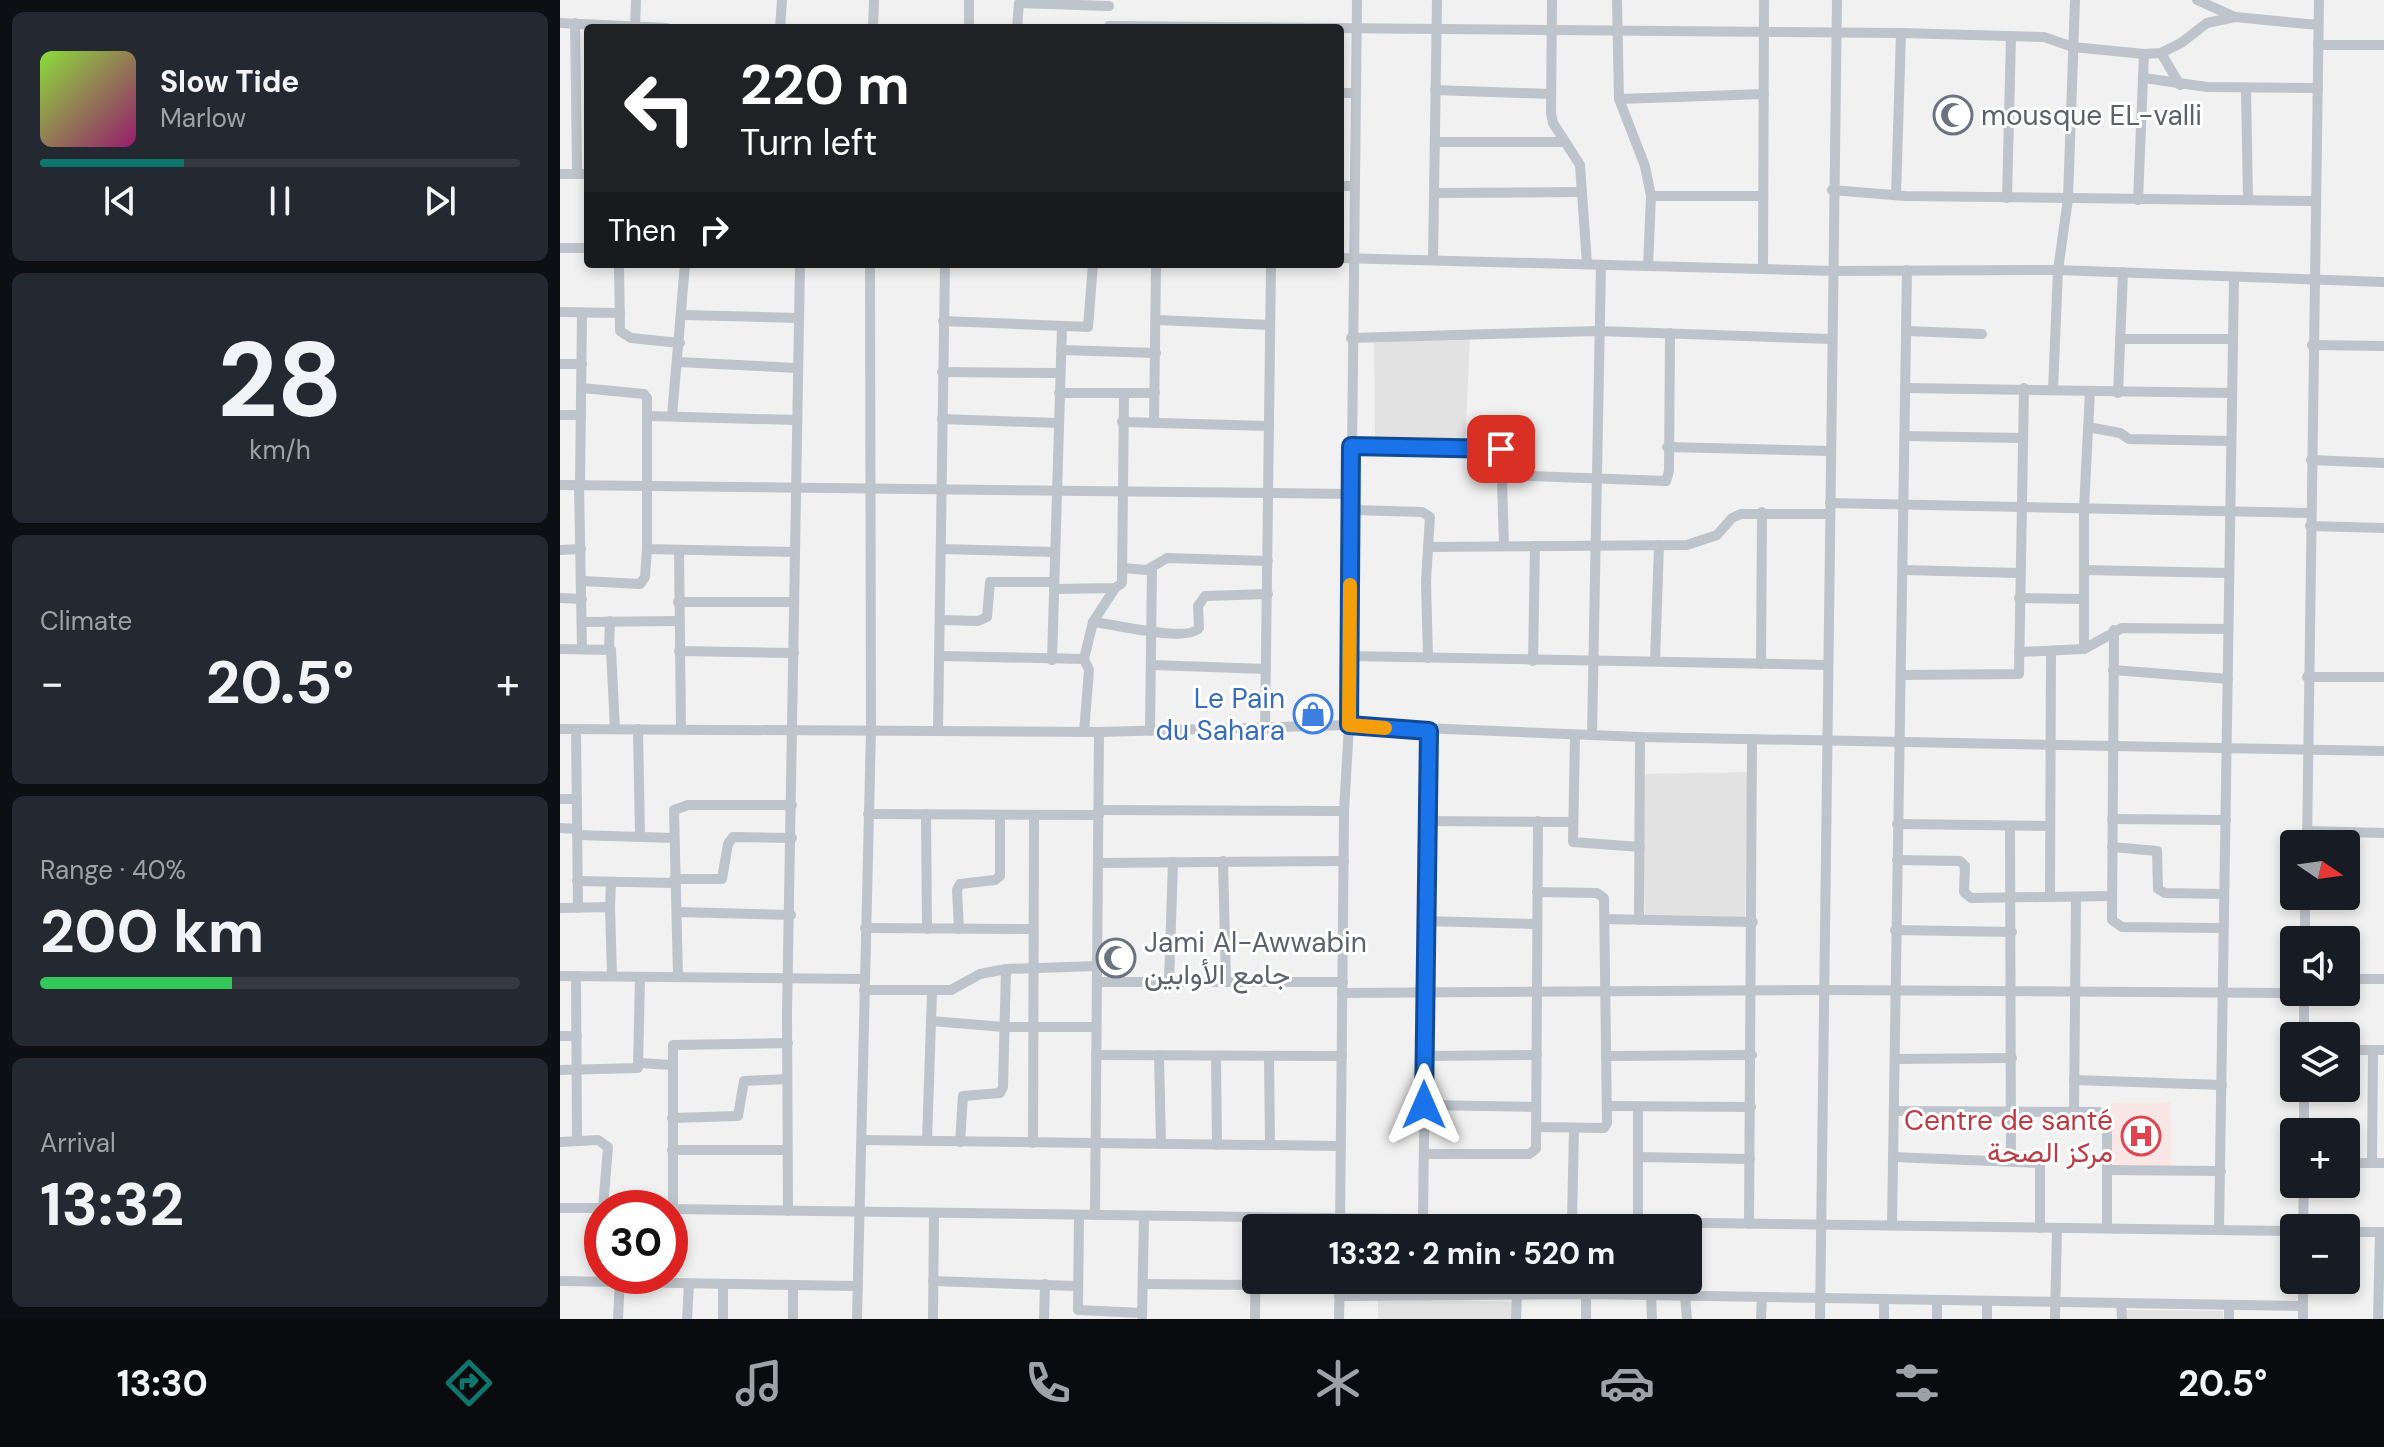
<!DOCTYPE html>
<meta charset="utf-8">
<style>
body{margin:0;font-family:"DM Sans",Vazirmatn,sans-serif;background:#242831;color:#f1f3f6;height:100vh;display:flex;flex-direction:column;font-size:30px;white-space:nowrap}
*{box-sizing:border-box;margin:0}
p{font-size:26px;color:#9ea1a6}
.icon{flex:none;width:44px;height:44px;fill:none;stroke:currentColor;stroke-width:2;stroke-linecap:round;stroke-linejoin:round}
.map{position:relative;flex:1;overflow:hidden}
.drawer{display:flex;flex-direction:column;gap:12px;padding:12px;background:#0d0f14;width:560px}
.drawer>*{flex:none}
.banner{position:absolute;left:24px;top:24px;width:760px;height:244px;border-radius:8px;box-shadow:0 4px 12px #0003;background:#202124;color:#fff;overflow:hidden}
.needle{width:52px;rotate:103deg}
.tools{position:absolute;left:1720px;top:830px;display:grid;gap:16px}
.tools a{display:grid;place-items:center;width:80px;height:80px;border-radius:8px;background:#171b24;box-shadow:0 4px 12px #0003;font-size:40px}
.speed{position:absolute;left:24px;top:1190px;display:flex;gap:16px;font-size:40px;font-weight:700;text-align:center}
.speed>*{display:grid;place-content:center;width:104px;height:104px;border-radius:50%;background:#171b24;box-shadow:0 4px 12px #0003;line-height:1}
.speed .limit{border:12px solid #d22;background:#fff;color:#111}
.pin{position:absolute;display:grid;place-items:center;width:68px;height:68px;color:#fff;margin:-34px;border-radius:16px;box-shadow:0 4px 12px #0006}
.me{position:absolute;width:88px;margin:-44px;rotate:0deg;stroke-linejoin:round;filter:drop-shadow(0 0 6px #0008)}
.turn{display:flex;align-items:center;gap:28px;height:168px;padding:0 24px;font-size:36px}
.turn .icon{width:104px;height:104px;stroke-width:2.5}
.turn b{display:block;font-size:56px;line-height:68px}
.then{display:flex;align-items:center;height:76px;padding:0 24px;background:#0003;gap:16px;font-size:30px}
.big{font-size:60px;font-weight:700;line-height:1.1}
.drawer .tile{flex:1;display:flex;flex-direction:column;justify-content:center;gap:12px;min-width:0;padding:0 28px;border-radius:12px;background:#242831}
.drawer .dial{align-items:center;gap:0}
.dial b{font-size:104px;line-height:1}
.song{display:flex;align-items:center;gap:24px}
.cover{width:96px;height:96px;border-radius:12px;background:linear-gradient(135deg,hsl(90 70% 55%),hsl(320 70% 35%))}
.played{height:8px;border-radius:4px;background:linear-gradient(90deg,#0f766e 30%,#363941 30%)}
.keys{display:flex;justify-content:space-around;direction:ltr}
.heat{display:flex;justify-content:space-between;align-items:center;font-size:44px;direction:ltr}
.charge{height:12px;border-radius:6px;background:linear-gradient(90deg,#34c759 40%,#363941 0)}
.trip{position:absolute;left:682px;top:1214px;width:460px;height:80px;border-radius:8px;background:#171b24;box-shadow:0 4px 12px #0003;font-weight:700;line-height:80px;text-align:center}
.tabs{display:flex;height:128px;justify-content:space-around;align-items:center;background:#090b0e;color:#9ea1a6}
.tabs .icon{width:56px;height:56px}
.tabs .selected{color:#0f766e}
.tabs b{font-size:36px;color:#f1f3f6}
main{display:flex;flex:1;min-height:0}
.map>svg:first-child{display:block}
</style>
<main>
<section class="drawer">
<div class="tile">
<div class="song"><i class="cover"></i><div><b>Slow Tide</b><p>Marlow</p></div></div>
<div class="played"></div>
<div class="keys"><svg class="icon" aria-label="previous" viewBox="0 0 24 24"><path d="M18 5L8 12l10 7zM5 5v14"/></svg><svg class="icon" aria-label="pause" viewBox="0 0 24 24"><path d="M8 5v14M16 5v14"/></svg><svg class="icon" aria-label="next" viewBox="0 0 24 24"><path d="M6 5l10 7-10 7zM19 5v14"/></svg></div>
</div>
<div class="tile dial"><b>28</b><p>km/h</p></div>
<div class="tile"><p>Climate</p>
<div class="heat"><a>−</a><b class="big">20.5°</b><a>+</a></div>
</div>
<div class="tile"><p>Range · 40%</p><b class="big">200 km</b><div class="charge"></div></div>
<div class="tile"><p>Arrival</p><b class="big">13:32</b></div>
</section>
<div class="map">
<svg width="1824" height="1319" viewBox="0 0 1824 1319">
<rect width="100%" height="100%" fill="#f2f1f1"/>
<g fill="#e3e2e2">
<path d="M910,338L905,444L815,440L814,341Z"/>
<path d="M1188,772L1185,918H1085L1082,774Z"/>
<path d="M818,1298L954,1302L953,1319H818Z"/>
<path d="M1566,1310L1663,1311V1319H1566Z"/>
</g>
<path fill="#f8e7e5" d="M1610,1102L1611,1168H1551V1103Z"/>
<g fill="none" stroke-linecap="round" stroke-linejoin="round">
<g stroke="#bec4cb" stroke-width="10">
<path d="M409,0V28"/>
<path d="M992,0L991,113L993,123L1020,165L1027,264"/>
<path d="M1057,0L1059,99L1085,166L1091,196L1088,266"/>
<path d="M1637,0L1675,17L1758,25"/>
<path d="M0,23L107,28"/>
<path d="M15,23L17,174"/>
<path d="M549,26L1341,33L1484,37L1513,47L1584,54L1601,53L1621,43L1647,23L1675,17"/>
<path d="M75,28L76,0"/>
<path d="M220,28L222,0"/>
<path d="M313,28L314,0"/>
<path d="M457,28L459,3L549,6"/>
<path d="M1758,45H1824"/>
<path d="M1601,53L1620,85"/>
<path d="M1584,78L1647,87L1758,88"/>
<path d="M1686,89L1688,200"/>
<path d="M875,90L991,94"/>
<path d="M780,93H795"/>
<path d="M1059,99L1204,94"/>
<path d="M875,142H1005"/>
<path d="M0,174H28"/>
<path d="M780,186H794"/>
<path d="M1272,190L1345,196L1755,201"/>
<path d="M874,193L1022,192"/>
<path d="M1336,195L1341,33"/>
<path d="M1091,196H1203"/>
<path d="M1447,198L1451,36"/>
<path d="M1578,200L1584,54"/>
<path d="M0,248H28"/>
<path d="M780,258L1273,271L1498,270L1824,282"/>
<path d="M873,260L877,0"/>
<path d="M59,264L60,331L71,338L120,343"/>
<path d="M1203,269L1204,0"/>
<path d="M0,312L60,313"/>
<path d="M123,315L238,318"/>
<path d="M597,320L710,325"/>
<path d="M383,321L528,327L533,264"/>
<path d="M1347,331L1422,334"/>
<path d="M791,338L1038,331L1272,339"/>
<path d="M1560,339H1673"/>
<path d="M1752,345L1824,346"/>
<path d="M501,350L596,353"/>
<path d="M118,362L237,368"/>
<path d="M0,364H22"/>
<path d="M382,372L500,373"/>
<path d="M22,388L84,394L87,398V549L234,552"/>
<path d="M1345,388L1672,393"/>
<path d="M1493,390L1498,270L1508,199L1515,0"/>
<path d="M499,393H595"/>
<path d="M1558,393L1563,272"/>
<path d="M0,415H21"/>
<path d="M89,416L236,420"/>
<path d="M112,416L125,264"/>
<path d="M382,419L497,423"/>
<path d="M562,422L709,426"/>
<path d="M594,423L596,264"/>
<path d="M1528,427L1560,433L1569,439L1671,441"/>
<path d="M1345,436L1462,438"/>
<path d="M791,446L941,449L944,545"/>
<path d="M1107,447L1271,451"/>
<path d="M1751,460L1824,463"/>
<path d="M942,475L1106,481L1109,471L1110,333"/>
<path d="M0,485L792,494"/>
<path d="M19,485L22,649"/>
<path d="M20,485L22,313"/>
<path d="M1270,503L1750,513"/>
<path d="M792,510L862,512L870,517L866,581L868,658"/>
<path d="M1750,526L1824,528"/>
<path d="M868,547L1127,545L1157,535L1172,518L1181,514H1270"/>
<path d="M381,549L495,552"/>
<path d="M0,550L21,549"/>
<path d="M119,551L121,729"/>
<path d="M562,568L587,570L607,558L708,561"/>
<path d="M1343,570L1459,573"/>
<path d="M1524,570L1669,573"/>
<path d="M22,581L80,584L85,577L87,549"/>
<path d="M494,589L555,588L562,583L564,393"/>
<path d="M0,598L22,599"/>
<path d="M1459,598L1524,599"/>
<path d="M118,602H234"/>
<path d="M381,620L418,621L427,617L430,582H494"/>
<path d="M22,622L118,621"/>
<path d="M533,622C555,624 627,643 639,628L638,606L645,596L708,594"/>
<path d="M1554,630L1552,920L1562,927L1662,928"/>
<path d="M0,649L51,650L55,729"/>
<path d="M49,649L50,621"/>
<path d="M1524,649V508L1530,391"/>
<path d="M119,651L234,653"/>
<path d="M1459,652L1524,649L1562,628L1668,629"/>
<path d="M380,656L524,659L529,670L524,732"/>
<path d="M788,656L1267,665"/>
<path d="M524,659L533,622L555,588"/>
<path d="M492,660L502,327"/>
<path d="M973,661L975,546"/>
<path d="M1095,661L1099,545"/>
<path d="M1201,664L1202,512"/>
<path d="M592,665L706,669"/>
<path d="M1553,670L1668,679"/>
<path d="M1341,675L1459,674L1464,388"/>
<path d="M1747,677H1824"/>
<path d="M0,729L539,732L789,725L1080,737L1824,751"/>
<path d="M16,729L18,908"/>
<path d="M78,729L80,837"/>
<path d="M378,729L385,264"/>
<path d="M705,730L711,264"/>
<path d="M590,731L592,568"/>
<path d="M1015,735L1013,842L1080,847"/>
<path d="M1032,735L1041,265"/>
<path d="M0,799H17"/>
<path d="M539,810L784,811"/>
<path d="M308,814L539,815"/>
<path d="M366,814L367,929"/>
<path d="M1552,819L1666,820"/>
<path d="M865,821L1013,822"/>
<path d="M1337,824L1489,826"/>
<path d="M1450,826L1451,1160"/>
<path d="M0,828L17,829"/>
<path d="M1747,831L1824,833"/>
<path d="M17,835L114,838"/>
<path d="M1747,844L1759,0"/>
<path d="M1552,847L1597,851L1598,889L1605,893L1663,894"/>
<path d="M1337,860L1400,861L1405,866L1404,892L1411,898L1552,896"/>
<path d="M663,861L666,982"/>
<path d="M539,863L784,861"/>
<path d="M114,879H162L168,844L173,837L232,838"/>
<path d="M17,881L115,883"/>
<path d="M1490,897L1491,652"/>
<path d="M50,907L51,882"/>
<path d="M0,908L50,907L52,976"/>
<path d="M117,912L231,915"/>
<path d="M1045,919L1193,922"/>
<path d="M1079,920L1080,737"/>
<path d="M865,921L977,924"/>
<path d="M305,928L473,929"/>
<path d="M399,929L397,890L400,884L435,880L440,876V815"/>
<path d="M1335,930L1452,932"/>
<path d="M1745,940V896"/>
<path d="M0,976L304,979"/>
<path d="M16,976L17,1141"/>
<path d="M118,977L114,810L128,805H232"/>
<path d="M1786,979H1824"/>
<path d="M537,982H783"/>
<path d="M609,982L613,862"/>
<path d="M304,990H391L420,974L446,969L537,966"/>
<path d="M1744,992V1036"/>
<path d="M782,993L1264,990L1743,993"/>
<path d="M371,1021L444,1027H536"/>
<path d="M0,1036H17"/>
<path d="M1786,1050H1824"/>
<path d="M536,1055L782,1056"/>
<path d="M599,1055L601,1144"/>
<path d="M656,1056L657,1145"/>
<path d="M709,1056L710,1145"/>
<path d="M864,1056L977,1055"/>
<path d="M1046,1056L1192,1055"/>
<path d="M1335,1059L1452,1058"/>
<path d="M80,1063L111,1065"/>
<path d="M0,1070L78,1068L80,977"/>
<path d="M1514,1080L1662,1085"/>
<path d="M1744,1088V1132"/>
<path d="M864,1105L976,1107"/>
<path d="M1047,1106L1191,1107"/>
<path d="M1335,1111L1539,1112L1547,1122V1228"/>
<path d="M1514,1112L1516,897"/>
<path d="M112,1118L178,1116L184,1081L227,1079"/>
<path d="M977,1127L1044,1128L1047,1123L1044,898L1037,893L977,892"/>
<path d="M302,1140L781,1146"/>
<path d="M367,1141L372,992"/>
<path d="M0,1142L38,1140L48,1147L43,1208"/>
<path d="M400,1142L403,1096L440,1093L443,1087L446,969"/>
<path d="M473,1143L474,815"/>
<path d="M112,1150H226"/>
<path d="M864,1154H969L976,1149L978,821"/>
<path d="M1078,1157L1190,1159"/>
<path d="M1333,1157L1480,1163V1228"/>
<path d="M1786,1163H1824"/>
<path d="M1812,1163L1813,1050"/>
<path d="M1547,1170L1661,1171"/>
<path d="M0,1208H42"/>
<path d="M110,1209L1734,1231"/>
<path d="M113,1209V1045L228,1043"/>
<path d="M228,1211L227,1014L240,264"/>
<path d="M519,1215L518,1310L582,1313"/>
<path d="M535,1215L539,732"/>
<path d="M863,1219L869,731"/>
<path d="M1012,1221L1014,1128"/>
<path d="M1078,1222V1107"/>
<path d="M1189,1224L1192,739"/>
<path d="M1332,1225L1347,270"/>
<path d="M780,1228L784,811L789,725L797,0"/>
<path d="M1743,1228L1744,1184"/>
<path d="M1659,1230L1674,277"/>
<path d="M1786,1232H1824"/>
<path d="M0,1281L297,1286"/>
<path d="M373,1281L517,1286"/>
<path d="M583,1284L695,1285"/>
<path d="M163,1285V1319"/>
<path d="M233,1286V1319"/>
<path d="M1091,1295L1092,1319"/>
<path d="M779,1296L1026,1294L1743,1306"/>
<path d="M1125,1296L1127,1319"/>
<path d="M1324,1299V1319"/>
<path d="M1561,1303L1562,1319"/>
<path d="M582,1317L584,1216"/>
<path d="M58,1319L60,1277"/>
<path d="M127,1319L129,1284"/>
<path d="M297,1319L311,729L310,264"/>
<path d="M373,1319L374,1213"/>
<path d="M484,1319L485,1284"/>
<path d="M695,1319L696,1217"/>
<path d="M779,1319L780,1280"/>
<path d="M956,1319L957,1295"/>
<path d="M1026,1319V1280"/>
<path d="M1201,1319L1202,1297"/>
<path d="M1260,1319L1277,0"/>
<path d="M1377,1319V1300"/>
<path d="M1427,1319V1301"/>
<path d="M1495,1319L1497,1228"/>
<path d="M1669,1319V1305"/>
<path d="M1743,1319V1280"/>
<path d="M1818,1319L1820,1232"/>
</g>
</g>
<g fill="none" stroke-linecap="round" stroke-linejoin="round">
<defs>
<path id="route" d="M864,1105L869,731L789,725L791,446L941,449"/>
</defs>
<use href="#route" stroke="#114b97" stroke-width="20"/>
<use href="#route" stroke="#1a73e8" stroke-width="14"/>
<path stroke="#f59e0b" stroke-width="14" d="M790,585L789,725L825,728"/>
</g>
<defs>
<symbol id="mosque-ring" viewBox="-11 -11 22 22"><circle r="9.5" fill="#fff" stroke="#6b7280" stroke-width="1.5"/><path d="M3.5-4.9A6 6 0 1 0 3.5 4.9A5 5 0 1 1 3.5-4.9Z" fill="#6b7280"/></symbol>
<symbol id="shop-ring" viewBox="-11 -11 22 22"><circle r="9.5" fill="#fff" stroke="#3f7fe0" stroke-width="1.5"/><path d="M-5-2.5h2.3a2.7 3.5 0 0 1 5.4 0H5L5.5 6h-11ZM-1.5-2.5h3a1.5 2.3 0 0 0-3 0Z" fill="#3f7fe0"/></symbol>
<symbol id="hospital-ring" viewBox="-11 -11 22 22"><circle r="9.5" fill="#fff" stroke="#e0444e" stroke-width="1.5"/><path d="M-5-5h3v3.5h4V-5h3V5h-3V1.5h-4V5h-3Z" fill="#e0444e"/></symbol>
</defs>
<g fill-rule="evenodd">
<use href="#mosque-ring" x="1371" y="93" width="44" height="44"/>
<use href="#shop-ring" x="731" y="692" width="44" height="44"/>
<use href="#mosque-ring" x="534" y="936" width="44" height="44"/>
<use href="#hospital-ring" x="1559" y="1114" width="44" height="44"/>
</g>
<g text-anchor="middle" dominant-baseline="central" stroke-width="6" stroke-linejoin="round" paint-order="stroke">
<g font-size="28" fill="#5b616d" stroke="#fff" text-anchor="start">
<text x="1421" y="115">mousque EL-valli</text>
<text x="584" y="942">Jami Al-Awwabin<tspan x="584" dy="32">جامع الأوابين</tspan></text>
</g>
<g font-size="28" fill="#366cbe" stroke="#fff" text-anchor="end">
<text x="725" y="698">Le Pain<tspan x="725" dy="32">du Sahara</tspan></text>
</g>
<g font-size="28" fill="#be3a42" stroke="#fff" text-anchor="end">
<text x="1553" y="1120">Centre de santé<tspan x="1553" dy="32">مركز الصحة</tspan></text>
</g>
</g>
</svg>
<div class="tools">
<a><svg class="needle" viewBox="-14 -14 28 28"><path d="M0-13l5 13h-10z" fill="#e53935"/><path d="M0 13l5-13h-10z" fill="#9ea1a6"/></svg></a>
<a><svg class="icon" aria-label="sound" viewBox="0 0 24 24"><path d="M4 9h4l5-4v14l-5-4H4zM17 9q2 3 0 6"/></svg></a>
<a><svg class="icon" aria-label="layers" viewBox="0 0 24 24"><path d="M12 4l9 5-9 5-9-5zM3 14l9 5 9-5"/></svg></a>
<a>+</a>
<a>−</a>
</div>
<div class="speed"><div class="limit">30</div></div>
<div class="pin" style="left:941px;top:449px;background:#d93025"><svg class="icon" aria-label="arrive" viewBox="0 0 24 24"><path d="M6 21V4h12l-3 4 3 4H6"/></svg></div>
<svg class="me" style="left:864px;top:1105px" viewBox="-20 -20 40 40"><path d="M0-17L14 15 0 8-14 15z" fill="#1a73e8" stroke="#fff" stroke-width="4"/></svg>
<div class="trip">13:32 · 2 min · 520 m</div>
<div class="banner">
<div class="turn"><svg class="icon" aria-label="left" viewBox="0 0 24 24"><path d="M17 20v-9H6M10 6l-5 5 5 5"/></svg><div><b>220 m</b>Turn left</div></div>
<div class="then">Then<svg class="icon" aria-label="right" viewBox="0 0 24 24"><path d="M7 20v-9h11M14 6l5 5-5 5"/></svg></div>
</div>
</div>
</main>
<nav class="tabs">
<b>13:30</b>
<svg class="icon selected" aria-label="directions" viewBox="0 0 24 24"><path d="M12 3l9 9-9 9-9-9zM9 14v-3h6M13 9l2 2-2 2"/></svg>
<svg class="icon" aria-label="music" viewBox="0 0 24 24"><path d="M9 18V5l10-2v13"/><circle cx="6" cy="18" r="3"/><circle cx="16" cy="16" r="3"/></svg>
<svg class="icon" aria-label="phone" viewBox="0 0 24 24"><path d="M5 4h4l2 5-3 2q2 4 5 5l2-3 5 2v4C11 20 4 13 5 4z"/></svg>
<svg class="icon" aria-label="climate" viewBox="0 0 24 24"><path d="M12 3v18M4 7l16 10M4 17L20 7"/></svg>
<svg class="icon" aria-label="car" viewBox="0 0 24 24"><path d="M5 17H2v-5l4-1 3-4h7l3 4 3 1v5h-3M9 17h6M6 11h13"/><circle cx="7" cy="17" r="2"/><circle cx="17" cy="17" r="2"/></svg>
<svg class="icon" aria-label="filters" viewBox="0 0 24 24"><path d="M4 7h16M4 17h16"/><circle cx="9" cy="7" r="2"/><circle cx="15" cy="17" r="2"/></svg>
<b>20.5°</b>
</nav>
